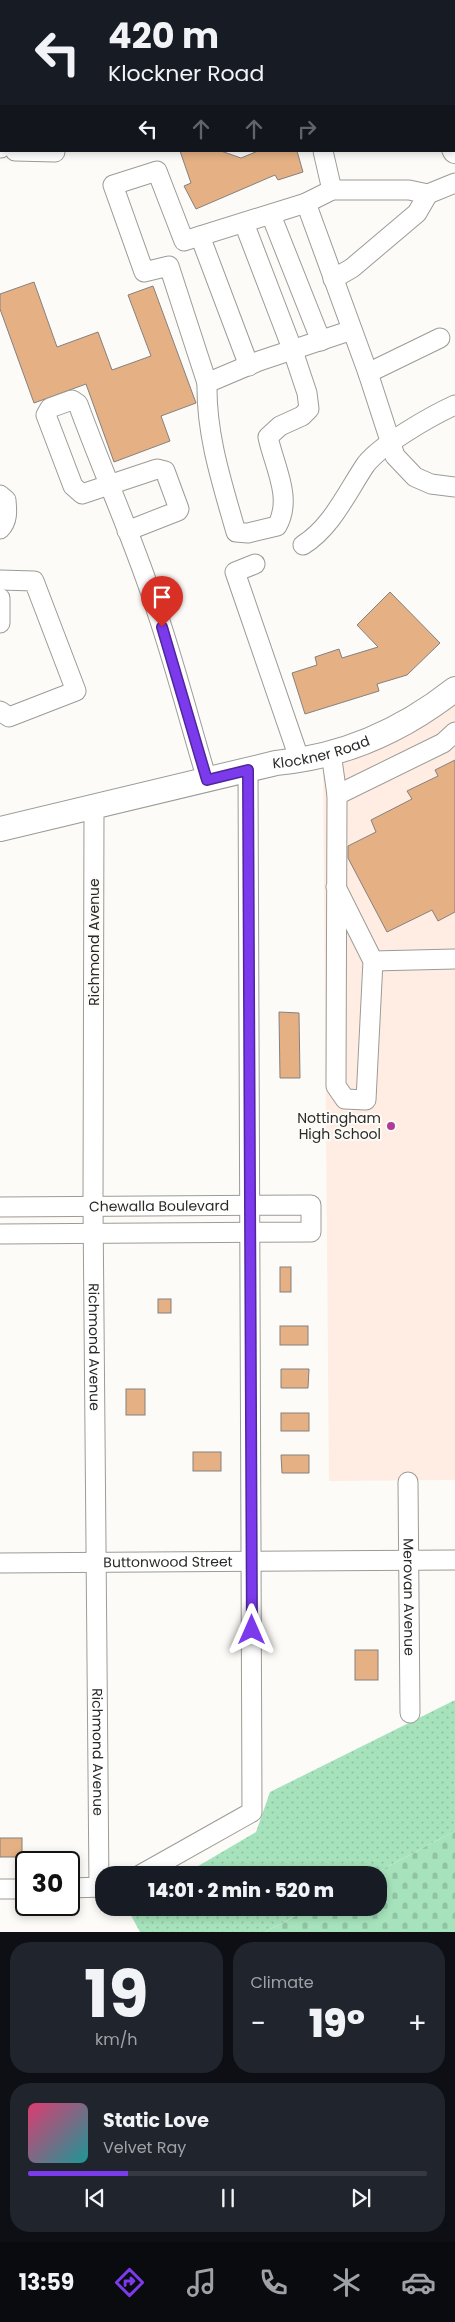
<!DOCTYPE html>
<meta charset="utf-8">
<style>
body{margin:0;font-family:Poppins,sans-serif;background:#20242c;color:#f1f3f6;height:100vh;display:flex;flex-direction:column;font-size:19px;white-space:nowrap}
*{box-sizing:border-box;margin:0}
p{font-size:16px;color:#9ea1a6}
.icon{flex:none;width:28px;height:28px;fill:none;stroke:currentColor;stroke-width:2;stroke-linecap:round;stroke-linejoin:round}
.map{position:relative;height:1932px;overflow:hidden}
.panel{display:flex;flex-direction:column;gap:10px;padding:10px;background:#0d0f14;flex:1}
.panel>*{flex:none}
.banner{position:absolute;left:0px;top:0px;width:455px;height:152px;box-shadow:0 2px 8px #0003;background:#171b24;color:#f1f3f6;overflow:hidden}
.speed{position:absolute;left:15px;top:1851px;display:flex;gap:10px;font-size:25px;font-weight:700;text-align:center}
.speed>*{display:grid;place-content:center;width:65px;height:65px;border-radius:50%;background:#171b24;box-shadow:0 2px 8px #0003;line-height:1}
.speed .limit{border:2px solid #111;border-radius:8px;background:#fff;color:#111}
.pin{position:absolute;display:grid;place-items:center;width:42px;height:42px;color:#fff;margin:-51px -21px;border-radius:50% 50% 50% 0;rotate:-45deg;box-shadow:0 0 5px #0007}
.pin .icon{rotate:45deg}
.me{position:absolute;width:55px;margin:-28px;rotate:0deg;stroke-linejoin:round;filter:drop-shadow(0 0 4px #0008)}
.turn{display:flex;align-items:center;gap:18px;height:105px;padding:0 25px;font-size:22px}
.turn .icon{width:65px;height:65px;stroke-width:2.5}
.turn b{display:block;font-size:35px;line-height:42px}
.lanes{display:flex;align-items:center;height:48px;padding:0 25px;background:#0003;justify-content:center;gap:25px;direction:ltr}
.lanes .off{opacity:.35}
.big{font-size:38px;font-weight:800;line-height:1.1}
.panel .widget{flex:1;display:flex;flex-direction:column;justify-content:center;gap:8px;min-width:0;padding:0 18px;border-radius:20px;background:#20242c}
.panel .dial{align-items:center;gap:0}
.dial b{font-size:65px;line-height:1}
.song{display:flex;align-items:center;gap:15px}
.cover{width:60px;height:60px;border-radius:8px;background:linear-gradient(135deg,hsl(340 70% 55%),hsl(180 70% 35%))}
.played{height:5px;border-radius:2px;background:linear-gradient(90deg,#7c3aed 25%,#363941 25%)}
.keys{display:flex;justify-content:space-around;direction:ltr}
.heat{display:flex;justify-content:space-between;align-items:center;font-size:28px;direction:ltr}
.panel .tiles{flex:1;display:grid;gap:10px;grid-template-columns:1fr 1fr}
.widget:last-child{grid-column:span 2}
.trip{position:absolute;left:95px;top:1866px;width:292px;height:50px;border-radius:20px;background:#171b24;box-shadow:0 2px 8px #0003;font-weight:800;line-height:50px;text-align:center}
.menu{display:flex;height:80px;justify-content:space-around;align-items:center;background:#090b0e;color:#9ea1a6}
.menu .icon{width:35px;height:35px}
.menu .active{color:#7c3aed}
.menu b{font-size:22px;color:#f1f3f6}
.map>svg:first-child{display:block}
</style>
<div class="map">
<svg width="455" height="1932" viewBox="0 0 455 1932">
<defs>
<pattern id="grass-dots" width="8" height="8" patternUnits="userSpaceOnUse" patternTransform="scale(1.25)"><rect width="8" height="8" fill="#a6e3bc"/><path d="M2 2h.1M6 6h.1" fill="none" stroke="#8fc3a2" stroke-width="1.8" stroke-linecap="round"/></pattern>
<pattern id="cemetery-stones" width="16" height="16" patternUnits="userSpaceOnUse" patternTransform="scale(1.25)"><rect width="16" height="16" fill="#a6e3bc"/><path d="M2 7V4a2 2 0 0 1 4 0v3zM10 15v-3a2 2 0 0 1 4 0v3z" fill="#8fc3a2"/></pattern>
</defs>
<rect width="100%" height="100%" fill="#fcfbf7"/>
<path fill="#ffede3" d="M455,704V1480L329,1481L323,772L387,745Z"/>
<g fill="url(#grass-dots)">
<path d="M17,0H147L143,1Z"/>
<path d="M455,1700V1831L372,1875H183L256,1832L270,1792Z"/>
<path d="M127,1908H311L265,1932H140Z"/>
</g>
<path fill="url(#cemetery-stones)" d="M455,1831V1932H265L311,1908H379V1875H372Z"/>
<g fill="#e4b084" stroke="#85817f">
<path d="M180,151H221L241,158L258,151H297L303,172L278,180L275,175L196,209L184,186L191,183Z"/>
<path d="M34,282L57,347L98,332L112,370L151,356L128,295L153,286L196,403L161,416L170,441L114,462L86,384L34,403L0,309V294Z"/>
<path d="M390,592L440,643L407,675L377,684L379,691L305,714L292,673L317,665L315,657L339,649L342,658L378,647L357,625Z"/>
<path d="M455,760V912L438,921L432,910L387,932L348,858V846L376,832L371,820L412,799L407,791L438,776L435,770Z"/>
<path d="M279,1012L299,1013L300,1078H280Z"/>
<rect x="280" y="1267" width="11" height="25"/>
<rect x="158" y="1299" width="13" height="14"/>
<rect x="280" y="1326" width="28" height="19"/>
<path d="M281,1369H309L308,1388H281Z"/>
<rect x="126" y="1389" width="19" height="26"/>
<rect x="281" y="1413" width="28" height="18"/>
<rect x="193" y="1452" width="28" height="19"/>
<path d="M281,1455H309V1473H282Z"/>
<rect x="355" y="1650" width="23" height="30"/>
<rect x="0" y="1838" width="22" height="19"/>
</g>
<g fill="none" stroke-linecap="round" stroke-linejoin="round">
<defs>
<g id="minor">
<path d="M0,148H1"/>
<path d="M15,151L55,152"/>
<path d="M323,151L332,190"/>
<path d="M306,203L368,373L395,456L415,477L431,484L455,487"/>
<path d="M271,215L321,341"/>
<path d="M200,236L249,366"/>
<path d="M333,279L352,268L417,213L428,194"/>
<path d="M352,330L259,361L207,383L169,266L144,272L113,185L157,171L184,241L306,203L332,190H409L428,194L455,183"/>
<path d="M368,373L440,338"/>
<path d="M207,383C206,435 222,483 236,532L248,533L277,526C293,498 274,466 268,437L280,426L302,416L309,409L307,393L293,351L244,223"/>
<path d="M0,495L6,500C7,511 8,521 0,529"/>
<path d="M127,531L178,511L179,509L165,471L157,469L82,494L73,486L46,415L50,408L72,400L78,404C103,473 134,540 156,609C175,665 190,723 207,780"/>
<path d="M303,545C332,527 347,492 366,464C382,444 431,416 455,405"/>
<path d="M255,564L235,572L300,761"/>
<path d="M0,580L34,581L76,691L9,717L0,711"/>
<path d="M0,598V623"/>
<path d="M331,753L337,795L336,1086L345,1099L366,1100L373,961L336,887"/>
<path d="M337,795L443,743L455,732"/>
<path id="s1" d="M94,807L93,1206L99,1888"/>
<path d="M373,961L455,959"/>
<path id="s2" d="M0,1207L311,1205V1232L0,1234"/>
<path id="s3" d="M408,1482L410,1713"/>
<path id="s4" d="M0,1563L455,1560"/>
<path d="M140,1875L252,1812L248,770"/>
<path d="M69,1888L104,1887"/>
<path d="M0,1889H26"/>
</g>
<g id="major">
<path d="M376,0L377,1"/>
<path d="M454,149L455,151"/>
<path id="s5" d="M0,829L276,763C342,757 403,730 455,689"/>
</g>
</defs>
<use href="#minor" stroke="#9c9b96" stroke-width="21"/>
<use href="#major" stroke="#9c9b96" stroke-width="26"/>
<use href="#minor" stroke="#fff" stroke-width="19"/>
<use href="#major" stroke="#fff" stroke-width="24"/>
</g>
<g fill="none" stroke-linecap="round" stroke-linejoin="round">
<defs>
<path id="route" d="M162,627L207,780L248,770L252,1630"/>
</defs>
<use href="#route" stroke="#51269a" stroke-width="12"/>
<use href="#route" stroke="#7c3aed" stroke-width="9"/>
</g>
<circle fill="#af3d98" stroke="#fcfbf7" stroke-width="2" cx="391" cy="1126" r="5"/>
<g text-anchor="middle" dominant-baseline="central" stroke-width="4" stroke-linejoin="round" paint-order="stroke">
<g font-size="14" fill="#292927" stroke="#fcfbf7">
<text stroke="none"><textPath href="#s5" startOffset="330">Klockner Road</textPath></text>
<text transform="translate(94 942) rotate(-90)">Richmond Avenue</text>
<text stroke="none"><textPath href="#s2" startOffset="159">Chewalla Boulevard</textPath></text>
<text stroke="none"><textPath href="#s1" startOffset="540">Richmond Avenue</textPath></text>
<text stroke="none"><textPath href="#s4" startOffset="168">Buttonwood Street</textPath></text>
<text stroke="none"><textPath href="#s3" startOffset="115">Merovan Avenue</textPath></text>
<text stroke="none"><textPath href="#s1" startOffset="945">Richmond Avenue</textPath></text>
</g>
<g font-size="14" fill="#292927" stroke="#fcfbf7" text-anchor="end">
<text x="381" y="1118">Nottingham<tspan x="381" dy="16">High School</tspan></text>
</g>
</g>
</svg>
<div class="speed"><div class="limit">30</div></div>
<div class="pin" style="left:162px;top:627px;background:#d93025"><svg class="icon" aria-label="arrive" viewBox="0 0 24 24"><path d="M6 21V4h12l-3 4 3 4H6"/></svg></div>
<svg class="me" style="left:252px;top:1630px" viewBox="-20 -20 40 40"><path d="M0-17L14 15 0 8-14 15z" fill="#7c3aed" stroke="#fff" stroke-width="4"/></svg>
<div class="trip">14:01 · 2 min · 520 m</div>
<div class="banner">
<div class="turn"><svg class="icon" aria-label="left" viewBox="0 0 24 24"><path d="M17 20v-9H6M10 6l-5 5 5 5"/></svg><div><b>420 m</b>Klockner Road</div></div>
<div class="lanes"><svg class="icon" aria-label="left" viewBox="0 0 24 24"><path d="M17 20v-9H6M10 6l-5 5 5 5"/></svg><svg class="icon off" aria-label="ahead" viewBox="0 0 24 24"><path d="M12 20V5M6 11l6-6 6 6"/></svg><svg class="icon off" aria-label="ahead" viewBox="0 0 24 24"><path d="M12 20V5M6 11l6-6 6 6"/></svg><svg class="icon off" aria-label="right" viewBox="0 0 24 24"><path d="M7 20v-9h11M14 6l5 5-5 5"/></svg></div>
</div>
</div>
<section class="panel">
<div class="tiles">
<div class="widget dial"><b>19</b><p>km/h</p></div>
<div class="widget"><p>Climate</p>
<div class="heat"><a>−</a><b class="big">19°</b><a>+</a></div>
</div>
<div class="widget">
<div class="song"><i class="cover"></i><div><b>Static Love</b><p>Velvet Ray</p></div></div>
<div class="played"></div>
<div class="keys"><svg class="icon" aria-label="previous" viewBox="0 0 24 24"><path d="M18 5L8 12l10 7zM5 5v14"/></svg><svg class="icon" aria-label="pause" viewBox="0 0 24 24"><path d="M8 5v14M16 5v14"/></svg><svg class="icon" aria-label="next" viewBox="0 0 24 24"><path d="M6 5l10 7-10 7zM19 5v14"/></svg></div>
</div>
</div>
</section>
<nav class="menu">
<b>13:59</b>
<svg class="icon active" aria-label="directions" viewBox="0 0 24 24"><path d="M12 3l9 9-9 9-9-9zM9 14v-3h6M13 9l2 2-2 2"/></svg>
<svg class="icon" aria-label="music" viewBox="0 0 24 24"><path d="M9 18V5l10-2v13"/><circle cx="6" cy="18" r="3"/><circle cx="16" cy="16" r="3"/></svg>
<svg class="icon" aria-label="phone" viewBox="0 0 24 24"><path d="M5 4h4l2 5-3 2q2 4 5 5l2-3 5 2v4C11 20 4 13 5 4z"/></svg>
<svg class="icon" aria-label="climate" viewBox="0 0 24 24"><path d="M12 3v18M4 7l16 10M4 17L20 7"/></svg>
<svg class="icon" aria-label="car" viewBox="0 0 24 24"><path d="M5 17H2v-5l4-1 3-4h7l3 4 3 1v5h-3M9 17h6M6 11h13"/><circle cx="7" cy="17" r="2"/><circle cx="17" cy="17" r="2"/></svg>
</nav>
